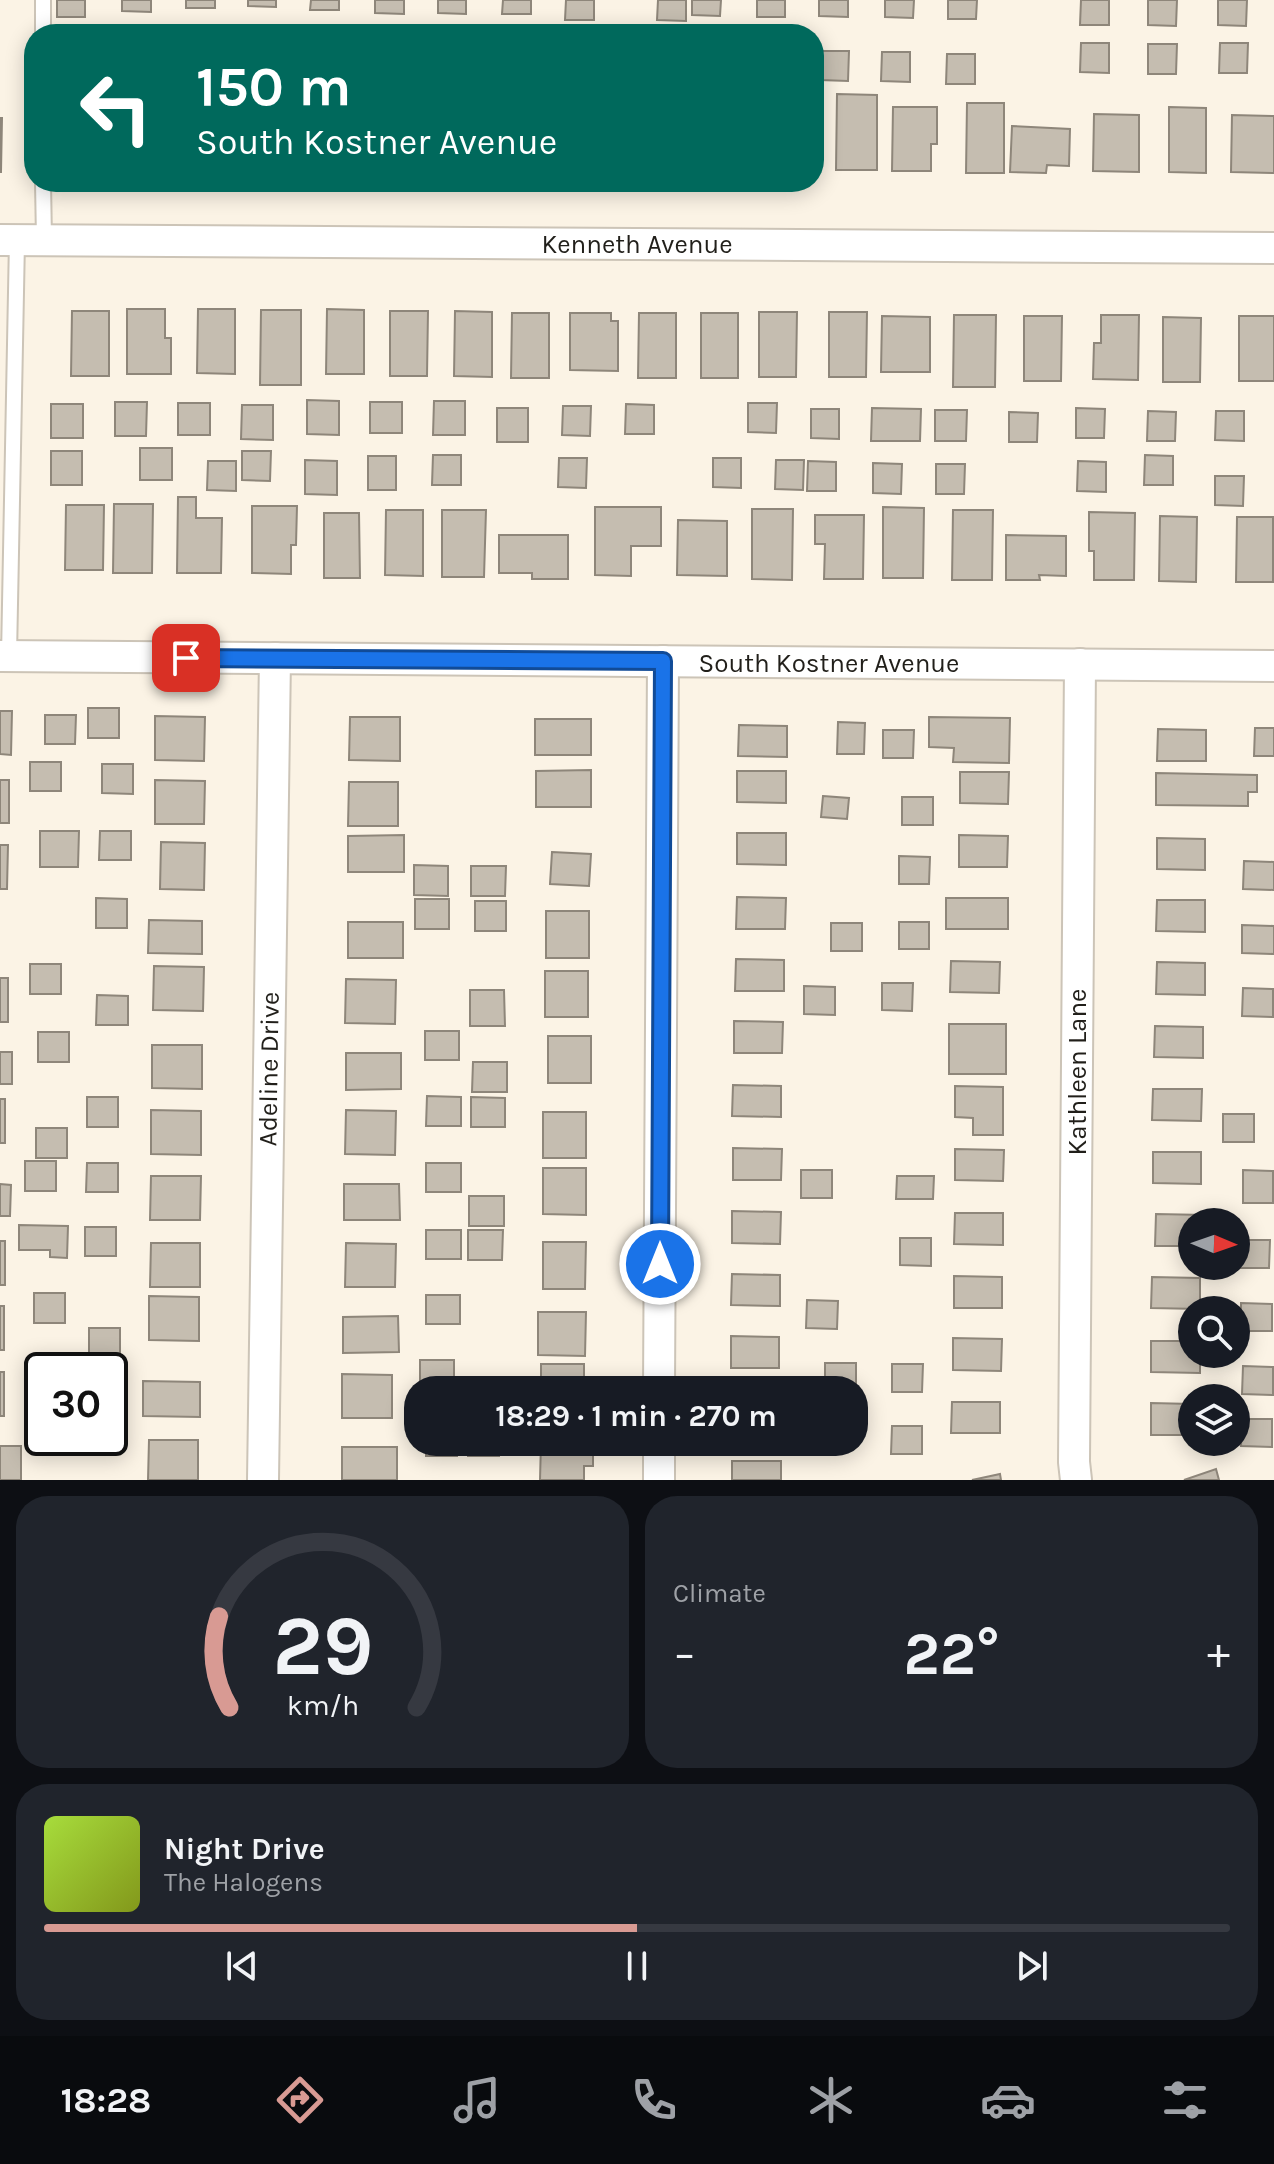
<!DOCTYPE html>
<meta charset="utf-8">
<style>
body{margin:0;font-family:Karla,sans-serif;background:#20242c;color:#f1f3f6;height:100vh;display:flex;flex-direction:column;font-size:30px;white-space:nowrap}
*{box-sizing:border-box;margin:0}
p{font-size:26px;color:#9ea1a6}
.icon{flex:none;width:44px;height:44px;fill:none;stroke:currentColor;stroke-width:2;stroke-linecap:round;stroke-linejoin:round}
.map{position:relative;height:1480px;overflow:hidden}
.panel{display:flex;flex-direction:column;gap:16px;padding:16px;background:#0d0f14;flex:1}
.panel>*{flex:none}
.hud{position:absolute;left:24px;top:24px;width:800px;height:168px;border-radius:32px;box-shadow:0 4px 20px #0003;background:#00695c;color:#fff;overflow:hidden}
.needle{width:52px;rotate:92deg}
.fabs{position:absolute;left:1178px;top:1208px;display:grid;gap:16px}
.fabs a{display:grid;place-items:center;width:72px;height:72px;border-radius:50%;background:#171b24;box-shadow:0 4px 20px #0003;font-size:40px}
.speed{position:absolute;left:24px;top:1352px;display:flex;gap:16px;font-size:40px;font-weight:700;text-align:center}
.speed>*{display:grid;place-content:center;width:104px;height:104px;border-radius:50%;background:#171b24;box-shadow:0 4px 20px #0003;line-height:1}
.speed .limit{border:4px solid #111;border-radius:12px;background:#fff;color:#111}
.pin{position:absolute;display:grid;place-items:center;width:68px;height:68px;color:#fff;margin:-34px;border-radius:16px;box-shadow:0 4px 12px #0006}
.me{position:absolute;width:88px;margin:-44px;rotate:0deg;stroke-linejoin:round;filter:drop-shadow(0 0 6px #0008)}
.turn{display:flex;align-items:center;gap:28px;height:168px;padding:0 40px;font-size:36px}
.turn .icon{width:104px;height:104px;stroke-width:2.5}
.turn b{display:block;font-size:56px;line-height:68px}
.big{font-size:60px;font-weight:700;line-height:1.1}
.panel .card{flex:1;display:flex;flex-direction:column;justify-content:center;gap:12px;min-width:0;padding:0 28px;border-radius:32px;background:#20242c}
.panel .dial{align-items:center;gap:0}
.dial svg{height:208px;overflow:visible;fill:none;stroke:#363941;stroke-width:7;stroke-linecap:round;text-anchor:middle}
.dial text{fill:#f1f3f6;stroke:none}
.song{display:flex;align-items:center;gap:24px}
.cover{width:96px;height:96px;border-radius:12px;background:linear-gradient(135deg,hsl(80 70% 55%),hsl(70 70% 35%))}
.played{height:8px;border-radius:4px;background:linear-gradient(90deg,#d89a93 50%,#363941 50%)}
.keys{display:flex;justify-content:space-around;direction:ltr}
.heat{display:flex;justify-content:space-between;align-items:center;font-size:44px;direction:ltr}
.panel .tiles{flex:1;display:grid;gap:16px;grid-template-columns:1fr 1fr}
.card:last-child{grid-column:span 2}
.trip{position:absolute;left:404px;top:1376px;width:464px;height:80px;border-radius:32px;background:#171b24;box-shadow:0 4px 20px #0003;font-weight:700;line-height:80px;text-align:center}
.tab-bar{display:flex;height:128px;justify-content:space-around;align-items:center;background:#090b0e;color:#9ea1a6}
.tab-bar .icon{width:56px;height:56px}
.tab-bar .active{color:#d89a93}
.tab-bar b{font-size:36px;color:#f1f3f6}
.map>svg:first-child{display:block}
</style>
<div class="map">
<svg width="1274" height="1480" viewBox="0 0 1274 1480">
<rect width="100%" height="100%" fill="#fbf3e5"/>
<g fill="#c5bdb0" stroke="#8e867a" stroke-width="2">
<rect x="57" y="0" width="28" height="17"/>
<path d="M122,0H151V12L122,11Z"/>
<rect x="186" y="0" width="29" height="8"/>
<path d="M248,0H276V7L248,6Z"/>
<path d="M311,0H339V10H310Z"/>
<path d="M375,0H404V14L375,13Z"/>
<path d="M438,0H466V14L438,13Z"/>
<path d="M503,0H531V14H502Z"/>
<path d="M566,0H594V20H565Z"/>
<path d="M658,0H686V21L657,20Z"/>
<path d="M692,0H721L720,16L692,15Z"/>
<rect x="757" y="0" width="28" height="17"/>
<path d="M819,0H848V17L819,16Z"/>
<path d="M885,0H914L913,18L885,17Z"/>
<path d="M948,0H977L976,19H948Z"/>
<path d="M1081,0H1109V25H1080Z"/>
<path d="M1148,0H1177L1176,26L1148,25Z"/>
<path d="M1218,0H1247L1246,26L1218,25Z"/>
<rect x="59" y="31" width="29" height="3"/>
<path d="M1081,43H1109V73L1080,72Z"/>
<path d="M1220,43H1248L1247,73H1219Z"/>
<path d="M1148,44H1177L1176,74H1148Z"/>
<path d="M820,51H849L848,81L820,80Z"/>
<path d="M882,52H910V82L881,81Z"/>
<path d="M947,54H975V84H946Z"/>
<path d="M837,94L877,95V170H836Z"/>
<path d="M967,103H1004V173H966Z"/>
<path d="M893,107H937V144H931V171H892Z"/>
<path d="M1169,107L1206,108V173L1169,172Z"/>
<path d="M1094,114L1139,115V172L1093,171Z"/>
<path d="M1232,115L1274,116V173L1231,172Z"/>
<path d="M0,118H2L1,172H0Z"/>
<path d="M1012,126L1070,129L1069,166L1047,165L1046,173L1010,172Z"/>
<path d="M127,309H165V338H171V374H127Z"/>
<path d="M198,309H235V374L197,373Z"/>
<path d="M327,309L364,310V374H326Z"/>
<path d="M261,310H301V385H260Z"/>
<path d="M72,311H109V376H71Z"/>
<path d="M390,311H428L427,376H390Z"/>
<path d="M455,311L492,312V377L454,376Z"/>
<path d="M759,312H797L796,377H759Z"/>
<path d="M829,312H867L866,377H829Z"/>
<path d="M512,313H549V378H511Z"/>
<path d="M570,313H611V321H618V371L570,370Z"/>
<path d="M639,313H676V378H638Z"/>
<rect x="701" y="313" width="37" height="65"/>
<path d="M954,315H996L995,387H953Z"/>
<path d="M1101,315H1139L1138,380L1093,379L1094,343H1101Z"/>
<path d="M882,316L930,317V372H881Z"/>
<path d="M1024,316H1062L1061,381H1024Z"/>
<rect x="1239" y="316" width="35" height="65"/>
<path d="M1163,317L1201,318L1200,382H1163Z"/>
<path d="M307,400L339,401V435L307,434Z"/>
<path d="M434,401H465V435H433Z"/>
<path d="M115,402H147L146,436H115Z"/>
<rect x="370" y="402" width="32" height="31"/>
<rect x="178" y="403" width="32" height="32"/>
<path d="M748,403H777L776,433L748,432Z"/>
<rect x="51" y="404" width="32" height="34"/>
<path d="M626,404L654,405V434H625Z"/>
<path d="M242,405H273V440L241,439Z"/>
<path d="M563,406H591L590,436L562,435Z"/>
<rect x="497" y="408" width="31" height="34"/>
<path d="M872,408L921,409L920,441H871Z"/>
<path d="M1076,408L1105,409L1104,438H1076Z"/>
<path d="M811,409H839V439L811,438Z"/>
<path d="M935,410H967L966,441H935Z"/>
<path d="M1148,411L1176,412L1175,441H1147Z"/>
<path d="M1216,411H1244V441L1215,440Z"/>
<path d="M1009,412L1038,413L1037,442H1009Z"/>
<rect x="140" y="448" width="32" height="32"/>
<rect x="51" y="451" width="31" height="34"/>
<path d="M242,451H271L270,481L242,480Z"/>
<path d="M433,455H461V485H432Z"/>
<path d="M1145,455L1173,456V485H1144Z"/>
<rect x="368" y="456" width="28" height="34"/>
<path d="M559,458H587L586,488L558,487Z"/>
<path d="M713,458H741V488L713,487Z"/>
<path d="M305,460L337,461V495L305,494Z"/>
<path d="M776,460H804L803,490L775,489Z"/>
<path d="M208,461H236V491L207,490Z"/>
<path d="M808,461L836,462V491H807Z"/>
<path d="M1078,461L1106,462V492L1077,491Z"/>
<path d="M873,463L902,464L901,494L873,493Z"/>
<path d="M936,464H965L964,494H936Z"/>
<path d="M1215,476H1244L1243,506L1215,505Z"/>
<path d="M178,497H196V518H222L221,573H177Z"/>
<path d="M114,504H153L152,573H113Z"/>
<path d="M66,505H104L103,570H65Z"/>
<path d="M252,506H297L296,545H291V574L252,573Z"/>
<path d="M595,507H661V546H631V576L595,575Z"/>
<path d="M883,507L924,508L923,578H883Z"/>
<path d="M752,509H793L792,580L752,579Z"/>
<path d="M386,510H423V576L385,575Z"/>
<path d="M442,510H486L484,577H442Z"/>
<path d="M953,510H993L992,580H952Z"/>
<path d="M1089,512L1135,513L1134,580H1094V551H1089Z"/>
<path d="M324,513H359L360,578H324Z"/>
<path d="M815,515H864L863,579H824L825,544H815Z"/>
<path d="M1160,516L1197,517L1196,582L1159,581Z"/>
<path d="M1237,517H1273V582H1236Z"/>
<path d="M678,520L727,521V576L677,575Z"/>
<path d="M499,535H568V579H532V573H499Z"/>
<path d="M1006,535L1066,536V576L1039,575L1040,580H1006Z"/>
<rect x="88" y="708" width="31" height="30"/>
<path d="M0,711H12L11,755L0,754Z"/>
<path d="M45,715H76L75,744H45Z"/>
<path d="M155,716L205,717L204,761L155,760Z"/>
<path d="M350,717H400V761L349,760Z"/>
<path d="M929,717L1010,718L1009,763L953,762L954,748L929,747Z"/>
<rect x="535" y="719" width="56" height="36"/>
<path d="M838,722L865,723L864,754H837Z"/>
<path d="M739,725L787,726V757L738,756Z"/>
<path d="M1255,728H1274V756H1254Z"/>
<path d="M1158,729L1206,730V761H1157Z"/>
<path d="M883,730H914L913,758H883Z"/>
<rect x="30" y="762" width="31" height="29"/>
<path d="M102,764H133V794L102,793Z"/>
<path d="M591,770V807H536V771Z"/>
<path d="M737,771H786V803L737,802Z"/>
<path d="M960,772H1009L1008,804L960,803Z"/>
<path d="M1156,773L1257,775V792H1248V806L1156,805Z"/>
<rect x="0" y="780" width="9" height="43"/>
<path d="M155,780L205,781L204,824H155Z"/>
<path d="M349,782H398V826H348Z"/>
<path d="M823,796L849,798L847,819L821,817Z"/>
<rect x="902" y="797" width="31" height="28"/>
<path d="M40,831H79L78,867H40Z"/>
<path d="M100,831H131V860H99Z"/>
<path d="M737,833H786V865L737,864Z"/>
<path d="M404,835V872H348V836Z"/>
<path d="M959,835L1008,836L1007,867H959Z"/>
<path d="M1157,838L1205,839V870L1157,869Z"/>
<path d="M161,842L205,843L204,890L160,889Z"/>
<path d="M0,845H8L7,889H0Z"/>
<path d="M552,852L591,854L589,886L550,884Z"/>
<path d="M899,856L930,857L929,884H899Z"/>
<path d="M1244,861L1274,862V890L1243,889Z"/>
<path d="M414,865L448,866V896L414,895Z"/>
<path d="M471,866H506L505,896H471Z"/>
<path d="M737,897L786,898L785,929H736Z"/>
<path d="M96,898L127,899V928H96Z"/>
<rect x="946" y="898" width="62" height="31"/>
<rect x="415" y="899" width="34" height="30"/>
<path d="M1157,900H1205V932L1156,931Z"/>
<rect x="475" y="901" width="31" height="30"/>
<rect x="546" y="911" width="43" height="47"/>
<path d="M149,920L202,921V954L148,953Z"/>
<rect x="348" y="922" width="55" height="36"/>
<rect x="899" y="922" width="30" height="27"/>
<rect x="831" y="923" width="31" height="28"/>
<path d="M1242,925L1274,926V954L1242,953Z"/>
<path d="M736,959L784,960V991H735Z"/>
<path d="M951,961L1000,962L999,993L950,992Z"/>
<path d="M1157,962L1205,963V995L1156,994Z"/>
<rect x="30" y="964" width="31" height="30"/>
<path d="M154,966L204,967L203,1011L153,1010Z"/>
<rect x="545" y="971" width="43" height="46"/>
<rect x="0" y="978" width="8" height="44"/>
<path d="M346,979L396,980L395,1024L345,1023Z"/>
<path d="M882,983H913L912,1011L882,1010Z"/>
<path d="M804,986L835,987V1015L804,1014Z"/>
<path d="M1243,988L1273,989V1017L1242,1016Z"/>
<path d="M470,990H504L505,1026H470Z"/>
<path d="M97,995L128,996V1025H96Z"/>
<path d="M734,1021L783,1022L782,1053H734Z"/>
<rect x="949" y="1024" width="57" height="50"/>
<path d="M1155,1026L1203,1027V1058L1154,1057Z"/>
<rect x="425" y="1031" width="34" height="29"/>
<rect x="38" y="1032" width="31" height="30"/>
<rect x="548" y="1036" width="43" height="47"/>
<path d="M152,1045H202V1089L152,1088Z"/>
<rect x="0" y="1052" width="12" height="32"/>
<path d="M346,1053H401V1089L346,1090Z"/>
<path d="M473,1062H507V1092H472Z"/>
<path d="M733,1085L781,1086V1117L732,1116Z"/>
<path d="M955,1086L1003,1087V1135H973V1118L955,1117Z"/>
<path d="M1153,1089H1202L1201,1121L1152,1120Z"/>
<path d="M427,1096L461,1097V1126H426Z"/>
<rect x="87" y="1097" width="31" height="30"/>
<path d="M471,1097L505,1098V1127H471Z"/>
<rect x="0" y="1099" width="5" height="44"/>
<path d="M151,1110L201,1111V1155L151,1154Z"/>
<path d="M346,1110L396,1111L395,1155L345,1154Z"/>
<rect x="543" y="1112" width="43" height="46"/>
<rect x="1223" y="1114" width="31" height="28"/>
<rect x="36" y="1128" width="31" height="30"/>
<path d="M733,1148L782,1149L781,1180H733Z"/>
<path d="M955,1149L1004,1150L1003,1181L955,1180Z"/>
<path d="M1153,1152H1201V1184L1153,1183Z"/>
<rect x="25" y="1161" width="31" height="30"/>
<path d="M87,1163H118V1192H86Z"/>
<rect x="426" y="1163" width="35" height="29"/>
<path d="M543,1168H586V1215L543,1214Z"/>
<rect x="801" y="1170" width="31" height="28"/>
<path d="M1243,1170L1273,1171V1203H1243Z"/>
<path d="M151,1176H201L200,1220H150Z"/>
<path d="M897,1176H934L933,1199H896Z"/>
<path d="M0,1184L11,1185L10,1216H0Z"/>
<path d="M344,1184H399L400,1220H344Z"/>
<rect x="469" y="1196" width="35" height="30"/>
<path d="M732,1211L781,1212L780,1244L732,1243Z"/>
<path d="M955,1213H1003V1245L954,1244Z"/>
<path d="M1156,1214L1205,1215V1222H1192V1246H1155Z"/>
<path d="M19,1225L68,1226L67,1258L50,1257V1250H19Z"/>
<rect x="85" y="1227" width="31" height="29"/>
<rect x="426" y="1230" width="35" height="29"/>
<path d="M468,1230H503L502,1260H468Z"/>
<path d="M900,1238H931V1266L900,1265Z"/>
<path d="M1239,1240H1270L1269,1268H1239Z"/>
<rect x="0" y="1241" width="5" height="44"/>
<path d="M543,1242H586L585,1289H543Z"/>
<path d="M151,1243H200V1287H150Z"/>
<path d="M346,1243L396,1244L395,1287H345Z"/>
<path d="M732,1274L780,1275V1306L731,1305Z"/>
<path d="M954,1276L1002,1277V1308H954Z"/>
<path d="M1152,1277L1200,1278V1309L1151,1308Z"/>
<rect x="34" y="1293" width="31" height="30"/>
<rect x="426" y="1295" width="34" height="29"/>
<path d="M149,1296L199,1297V1341L149,1340Z"/>
<path d="M807,1300L838,1301L837,1329L806,1328Z"/>
<path d="M1241,1303L1272,1304V1331H1241Z"/>
<rect x="0" y="1306" width="4" height="44"/>
<path d="M538,1312H586L585,1356L538,1355Z"/>
<path d="M398,1316L399,1352L343,1353V1317Z"/>
<rect x="89" y="1328" width="31" height="30"/>
<path d="M731,1336L779,1337V1368H731Z"/>
<path d="M953,1338L1002,1339L1001,1371L953,1370Z"/>
<path d="M1151,1341H1192V1354H1200V1373L1151,1372Z"/>
<rect x="420" y="1360" width="34" height="30"/>
<path d="M89,1363L120,1364V1393H110V1370H89Z"/>
<path d="M825,1363H856V1391L825,1390Z"/>
<rect x="541" y="1364" width="43" height="26"/>
<path d="M892,1364H923L922,1392H892Z"/>
<path d="M1243,1366L1273,1367V1395L1242,1394Z"/>
<rect x="0" y="1372" width="4" height="44"/>
<path d="M342,1374L392,1375V1418H342Z"/>
<path d="M143,1381L200,1382V1417L143,1416Z"/>
<path d="M952,1402H1000V1433H951Z"/>
<path d="M1151,1403L1192,1404V1435H1151Z"/>
<path d="M1242,1419H1272V1447L1241,1446Z"/>
<path d="M110,1425H119V1454H88V1438H110Z"/>
<path d="M892,1426H922V1454H891Z"/>
<path d="M149,1440H198V1480H148Z"/>
<rect x="426" y="1442" width="31" height="14"/>
<rect x="468" y="1442" width="31" height="14"/>
<path d="M541,1442H593V1466H584V1480H540Z"/>
<rect x="0" y="1446" width="21" height="34"/>
<rect x="342" y="1447" width="55" height="33"/>
<rect x="732" y="1461" width="49" height="19"/>
<path d="M1216,1469L1219,1480H1184Z"/>
<path d="M1000,1474L1001,1480H972Z"/>
</g>
<g fill="none" stroke-linecap="round" stroke-linejoin="round">
<defs>
<g id="lane">
<path d="M43,0V34"/>
<path d="M43,182L44,240"/>
<path d="M9,656L17,240"/>
</g>
<g id="street">
<path d="M0,240L1274,248"/>
<path d="M0,656L1274,666"/>
<path d="M659,1390L663,661"/>
<path d="M263,1480L275,658"/>
<path d="M659,1480V1442"/>
<path d="M1076,1480L1074,1462L1080,664"/>
</g>
</defs>
<use href="#lane" stroke="#ccc4b7" stroke-width="18"/>
<use href="#street" stroke="#ccc4b7" stroke-width="34"/>
<use href="#lane" stroke="#fff" stroke-width="14"/>
<use href="#street" stroke="#fff" stroke-width="30"/>
</g>
<g fill="none" stroke-linecap="round" stroke-linejoin="round">
<defs>
<path id="route" d="M186,658L663,661L660,1264"/>
</defs>
<use href="#route" stroke="#114b97" stroke-width="20"/>
<use href="#route" stroke="#1a73e8" stroke-width="14"/>
</g>
<g text-anchor="middle" dominant-baseline="central" stroke-width="6" stroke-linejoin="round" paint-order="stroke">
<g font-size="26" fill="#211f1a" stroke="#fff">
<text x="637" y="244">Kenneth Avenue</text>
<text x="829" y="663">South Kostner Avenue</text>
<text transform="translate(269 1069) rotate(-89)">Adeline Drive</text>
<text transform="translate(1077 1072) rotate(-90)">Kathleen Lane</text>
</g>
</g>
</svg>
<div class="fabs">
<a><svg class="needle" viewBox="-14 -14 28 28"><path d="M0-13l5 13h-10z" fill="#e53935"/><path d="M0 13l5-13h-10z" fill="#9ea1a6"/></svg></a>
<a><svg class="icon" aria-label="search" viewBox="0 0 24 24"><circle cx="10" cy="10" r="6"/><path d="M15 15l6 6"/></svg></a>
<a><svg class="icon" aria-label="layers" viewBox="0 0 24 24"><path d="M12 4l9 5-9 5-9-5zM3 14l9 5 9-5"/></svg></a>
</div>
<div class="speed"><div class="limit">30</div></div>
<div class="pin" style="left:186px;top:658px;background:#d93025"><svg class="icon" aria-label="arrive" viewBox="0 0 24 24"><path d="M6 21V4h12l-3 4 3 4H6"/></svg></div>
<svg class="me" style="left:660px;top:1264px" viewBox="-20 -20 40 40"><circle r="17" fill="#1a73e8" stroke="#fff" stroke-width="3"/><path d="M0-11L8 9 0 5-8 9z" fill="#fff"/></svg>
<div class="trip">18:29 · 1 min · 270 m</div>
<div class="hud">
<div class="turn"><svg class="icon" aria-label="left" viewBox="0 0 24 24"><path d="M17 20v-9H6M10 6l-5 5 5 5"/></svg><div><b>150 m</b>South Kostner Avenue</div></div>
</div>
</div>
<section class="panel">
<div class="tiles">
<div class="card dial"><svg viewBox="0 0 100 80">
<path d="M14 69A42 42 0 1 1 86 69"/>
<path d="M14 69A42 42 0 0 1 10 34" stroke="#d89a93"/>
<text x="50" y="56" font-size="32" font-weight="700">29</text>
<text x="50" y="72" font-size="11">km/h</text>
</svg></div>
<div class="card"><p>Climate</p>
<div class="heat"><a>−</a><b class="big">22°</b><a>+</a></div>
</div>
<div class="card">
<div class="song"><i class="cover"></i><div><b>Night Drive</b><p>The Halogens</p></div></div>
<div class="played"></div>
<div class="keys"><svg class="icon" aria-label="previous" viewBox="0 0 24 24"><path d="M18 5L8 12l10 7zM5 5v14"/></svg><svg class="icon" aria-label="pause" viewBox="0 0 24 24"><path d="M8 5v14M16 5v14"/></svg><svg class="icon" aria-label="next" viewBox="0 0 24 24"><path d="M6 5l10 7-10 7zM19 5v14"/></svg></div>
</div>
</div>
</section>
<nav class="tab-bar">
<b>18:28</b>
<svg class="icon active" aria-label="directions" viewBox="0 0 24 24"><path d="M12 3l9 9-9 9-9-9zM9 14v-3h6M13 9l2 2-2 2"/></svg>
<svg class="icon" aria-label="music" viewBox="0 0 24 24"><path d="M9 18V5l10-2v13"/><circle cx="6" cy="18" r="3"/><circle cx="16" cy="16" r="3"/></svg>
<svg class="icon" aria-label="phone" viewBox="0 0 24 24"><path d="M5 4h4l2 5-3 2q2 4 5 5l2-3 5 2v4C11 20 4 13 5 4z"/></svg>
<svg class="icon" aria-label="climate" viewBox="0 0 24 24"><path d="M12 3v18M4 7l16 10M4 17L20 7"/></svg>
<svg class="icon" aria-label="car" viewBox="0 0 24 24"><path d="M5 17H2v-5l4-1 3-4h7l3 4 3 1v5h-3M9 17h6M6 11h13"/><circle cx="7" cy="17" r="2"/><circle cx="17" cy="17" r="2"/></svg>
<svg class="icon" aria-label="filters" viewBox="0 0 24 24"><path d="M4 7h16M4 17h16"/><circle cx="9" cy="7" r="2"/><circle cx="15" cy="17" r="2"/></svg>
</nav>
